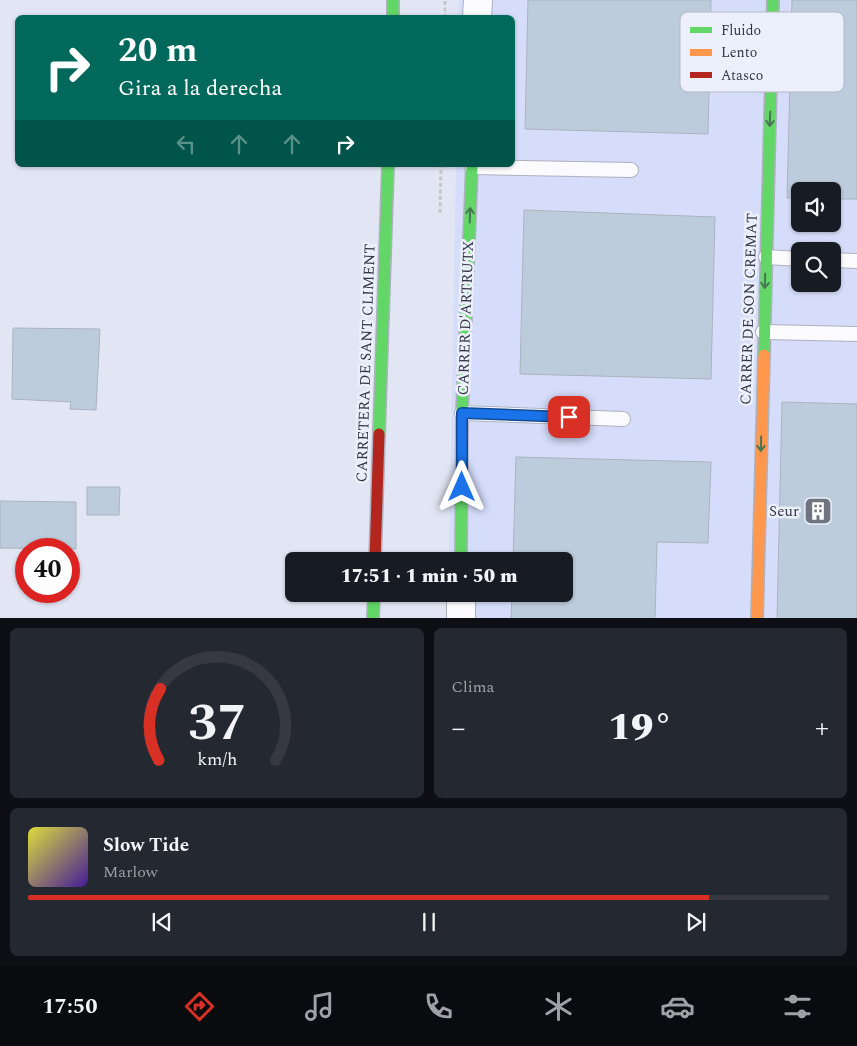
<!DOCTYPE html>
<html lang="es">
<meta charset="utf-8">
<style>
body{margin:0;font-family:Spectral,serif;background:#242831;color:#f1f3f6;height:100vh;display:flex;flex-direction:column;font-size:19px;white-space:nowrap}
*{box-sizing:border-box;margin:0}
p{font-size:16px;color:#9ea1a6}
.icon{flex:none;width:28px;height:28px;fill:none;stroke:currentColor;stroke-width:2;stroke-linecap:round;stroke-linejoin:round}
.map{position:relative;height:618px;overflow:hidden}
.side{display:flex;flex-direction:column;gap:10px;padding:10px;background:#0d0f14;flex:1}
.side>*{flex:none}
.hud{position:absolute;left:15px;top:15px;width:500px;height:152px;border-radius:8px;box-shadow:0 1px 4px #0004;background:#00695c;color:#fff;overflow:hidden}
.fabs{position:absolute;left:791px;top:182px;display:grid;gap:10px}
.fabs a{display:grid;place-items:center;width:50px;height:50px;border-radius:8px;background:#171b24;box-shadow:0 1px 4px #0004;font-size:25px}
.speed{position:absolute;left:15px;top:538px;display:flex;gap:10px;font-size:25px;font-weight:700;text-align:center}
.speed>*{display:grid;place-content:center;width:65px;height:65px;border-radius:50%;background:#171b24;box-shadow:0 1px 4px #0004;line-height:1}
.speed .limit{border:8px solid #d22;background:#fff;color:#111}
.pin{position:absolute;display:grid;place-items:center;width:42px;height:42px;color:#fff;margin:-21px;border-radius:10px;box-shadow:0 2px 8px #0006}
.me{position:absolute;width:55px;margin:-28px;rotate:0deg;stroke-linejoin:round;filter:drop-shadow(0 0 4px #0008)}
.turn{display:flex;align-items:center;gap:18px;height:105px;padding:0 20px;font-size:22px}
.turn .icon{width:65px;height:65px;stroke-width:2.5}
.turn b{display:block;font-size:35px;line-height:42px}
.lanes{display:flex;align-items:center;height:48px;padding:0 20px;background:#0003;justify-content:center;gap:25px;direction:ltr}
.lanes .off{opacity:.35}
.big{font-size:38px;font-weight:800;line-height:1.1}
.side .widget{flex:1;display:flex;flex-direction:column;justify-content:center;gap:8px;min-width:0;padding:0 18px;border-radius:8px;background:#242831}
.side .dial{align-items:center;gap:0}
.dial svg{height:130px;overflow:visible;fill:none;stroke:#363941;stroke-width:7;stroke-linecap:round;text-anchor:middle}
.dial text{fill:#f1f3f6;stroke:none}
.song{display:flex;align-items:center;gap:15px}
.cover{width:60px;height:60px;border-radius:8px;background:linear-gradient(135deg,hsl(60 70% 55%),hsl(260 70% 35%))}
.played{height:5px;border-radius:2px;background:linear-gradient(90deg,#d93025 85%,#363941 85%)}
.keys{display:flex;justify-content:space-around;direction:ltr}
.heat{display:flex;justify-content:space-between;align-items:center;font-size:28px;direction:ltr}
.side .tiles{flex:1;display:grid;gap:10px;grid-template-columns:1fr 1fr}
.widget:last-child{grid-column:span 2}
.trip{position:absolute;left:285px;top:552px;width:288px;height:50px;border-radius:8px;background:#171b24;box-shadow:0 1px 4px #0004;font-weight:800;line-height:50px;text-align:center}
.tab-bar{display:flex;height:80px;justify-content:space-around;align-items:center;background:#090b0e;color:#9ea1a6}
.tab-bar .icon{width:35px;height:35px}
.tab-bar .on{color:#d93025}
.tab-bar b{font-size:22px;color:#f1f3f6}
.map>svg:first-child{display:block}
</style>
<div class="map">
<svg width="857" height="619" viewBox="0 0 857 619">
<rect width="100%" height="100%" fill="#e2e6f4"/>
<path fill="#d6ddfa" fill-rule="evenodd" d="M459,0H857V618H448V594H564V561H449L456,165H512V18L458,17ZM800,191H832V224H800ZM800,251H832V284H800Z"/>
<g fill="#bdccdc" stroke="#acb3be">
<path d="M528,0H711L708,134L525,129Z"/>
<path d="M792,0H857V199H832V191H800V198H787Z"/>
<path d="M524,210L715,217L711,379L520,374Z"/>
<path d="M13,328L100,329L96,410L70,409L71,402L12,399Z"/>
<path d="M782,402L857,404V619H777Z"/>
<path d="M516,457L711,462L708,543L657,542L655,619H511L512,594H564V561H513Z"/>
<path d="M87,487H120L119,515H87Z"/>
<path d="M0,501L76,502V549L0,548Z"/>
</g>
<g fill="none" stroke-linecap="round" stroke-linejoin="round">
<defs>
<g id="lane">
<path d="M472,167L631,170"/>
<path d="M766,257L800,259"/>
<path d="M832,260L857,261"/>
<path d="M763,332L857,334"/>
<path d="M462,413L623,419"/>
</g>
<g id="street">
<path d="M477,18L478,0"/>
<path d="M461,619V594"/>
</g>
<g id="fast">
<path d="M393,0V18"/>
<path d="M764,355L773,0"/>
<path d="M379,434L388,165"/>
<path d="M461,561L462,413L472,165"/>
<path d="M373,619L374,594"/>
</g>
<path id="slow" d="M757,619L764,355"/>
<path id="jam" d="M375,561L379,434"/>
</defs>
<use href="#lane" stroke="#aeb1be" stroke-width="16"/>
<use href="#street" stroke="#aeb1be" stroke-width="30"/>
<use href="#fast" stroke="#aeb1be" stroke-width="14"/>
<use href="#slow" stroke="#aeb1be" stroke-width="14"/>
<use href="#jam" stroke="#aeb1be" stroke-width="14"/>
<g stroke="#c5c7cd" stroke-width="3" stroke-dasharray="4 2.5" stroke-linecap="butt">
<path d="M445,18V0"/>
<path d="M440,213L441,165"/>
</g>
<use href="#lane" stroke="#fbfbfd" stroke-width="14"/>
<use href="#street" stroke="#fbfbfd" stroke-width="28"/>
<use href="#fast" stroke="#63d668" stroke-width="11"/>
<use href="#slow" stroke="#ff974d" stroke-width="11"/>
<use href="#jam" stroke="#b3261e" stroke-width="11"/>
</g>
<defs><path id="oneway-shaft" d="M-6 0H5M1.5-3L5.5 0L1.5 3" fill="none" stroke-width="1.6" stroke-linecap="round" stroke-linejoin="round" transform="scale(1.25)"/></defs>
<g stroke="#467652">
<use href="#oneway-shaft" transform="translate(770 119) rotate(92)"/>
<use href="#oneway-shaft" transform="translate(470 215) rotate(-88)"/>
<use href="#oneway-shaft" transform="translate(765 281) rotate(92)"/>
<use href="#oneway-shaft" transform="translate(761 444) rotate(91)"/>
</g>
<g fill="none" stroke-linecap="round" stroke-linejoin="round">
<defs>
<path id="route" d="M462,487V413L569,417"/>
</defs>
<use href="#route" stroke="#114b97" stroke-width="12"/>
<use href="#route" stroke="#1a73e8" stroke-width="9"/>
</g>
<defs>
<symbol id="building-square" viewBox="-11 -11 22 22"><rect x="-9" y="-9" width="18" height="18" rx="4" fill="#707481" stroke="#eceffc"/><path d="M-4-6H4V6H1V3H-1V6H-4ZM-2.5-4.3h1.7v1.8h-1.7ZM.8-4.3h1.7v1.8H.8ZM-2.5-1h1.7V.8h-1.7ZM.8-1h1.7V.8H.8Z" fill="#fff"/></symbol>
</defs>
<g fill-rule="evenodd">
<use href="#building-square" x="802" y="495" width="32" height="32"/>
</g>
<g text-anchor="middle" dominant-baseline="central" stroke-width="5" stroke-linejoin="round" paint-order="stroke">
<g font-size="15" fill="#333643" stroke="#eceffc">
<text transform="translate(749 309) rotate(-88)">CARRER DE SON CREMAT</text>
<text transform="translate(466 318) rotate(-88)">CARRER D'ARTRUTX</text>
<text transform="translate(366 363) rotate(-88)">CARRETERA DE SANT CLIMENT</text>
</g>
<g font-size="15" fill="#333643" stroke="#eceffc" text-anchor="end">
<text x="799" y="511">Seur</text>
</g>
</g>
<rect x="680" y="12" width="164" height="80" rx="8" fill="#eceffc" stroke="#b4b8c4" stroke-width="1"/>
<rect x="690" y="27" width="22" height="6" fill="#63d668"/>
<rect x="690" y="49" width="22" height="7" fill="#ff974d"/>
<rect x="690" y="72" width="22" height="6" fill="#b3261e"/>
<g font-size="14" fill="#333643">
<text x="721" y="35">Fluido</text>
<text x="721" y="57">Lento</text>
<text x="721" y="80">Atasco</text>
</g>
</svg>
<div class="fabs">
<a><svg class="icon" aria-label="sound" viewBox="0 0 24 24"><path d="M4 9h4l5-4v14l-5-4H4zM17 9q2 3 0 6"/></svg></a>
<a><svg class="icon" aria-label="search" viewBox="0 0 24 24"><circle cx="10" cy="10" r="6"/><path d="M15 15l6 6"/></svg></a>
</div>
<div class="speed"><div class="limit">40</div></div>
<div class="pin" style="left:569px;top:417px;background:#d93025"><svg class="icon" aria-label="arrive" viewBox="0 0 24 24"><path d="M6 21V4h12l-3 4 3 4H6"/></svg></div>
<svg class="me" style="left:462px;top:487px" viewBox="-20 -20 40 40"><path d="M0-17L14 15 0 8-14 15z" fill="#1a73e8" stroke="#fff" stroke-width="4"/></svg>
<div class="trip">17:51 · 1 min · 50 m</div>
<div class="hud">
<div class="turn"><svg class="icon" aria-label="right" viewBox="0 0 24 24"><path d="M7 20v-9h11M14 6l5 5-5 5"/></svg><div><b>20 m</b>Gira a la derecha</div></div>
<div class="lanes"><svg class="icon off" aria-label="left" viewBox="0 0 24 24"><path d="M17 20v-9H6M10 6l-5 5 5 5"/></svg><svg class="icon off" aria-label="ahead" viewBox="0 0 24 24"><path d="M12 20V5M6 11l6-6 6 6"/></svg><svg class="icon off" aria-label="ahead" viewBox="0 0 24 24"><path d="M12 20V5M6 11l6-6 6 6"/></svg><svg class="icon" aria-label="right" viewBox="0 0 24 24"><path d="M7 20v-9h11M14 6l5 5-5 5"/></svg></div>
</div>
</div>
<section class="side">
<div class="tiles">
<div class="widget dial"><svg viewBox="0 0 100 80">
<path d="M14 69A42 42 0 1 1 86 69"/>
<path d="M14 69A42 42 0 0 1 15 25" stroke="#d93025"/>
<text x="50" y="56" font-size="32" font-weight="700">37</text>
<text x="50" y="72" font-size="11">km/h</text>
</svg></div>
<div class="widget"><p>Clima</p>
<div class="heat"><a>−</a><b class="big">19°</b><a>+</a></div>
</div>
<div class="widget">
<div class="song"><i class="cover"></i><div><b>Slow Tide</b><p>Marlow</p></div></div>
<div class="played"></div>
<div class="keys"><svg class="icon" aria-label="previous" viewBox="0 0 24 24"><path d="M18 5L8 12l10 7zM5 5v14"/></svg><svg class="icon" aria-label="pause" viewBox="0 0 24 24"><path d="M8 5v14M16 5v14"/></svg><svg class="icon" aria-label="next" viewBox="0 0 24 24"><path d="M6 5l10 7-10 7zM19 5v14"/></svg></div>
</div>
</div>
</section>
<nav class="tab-bar">
<b>17:50</b>
<svg class="icon on" aria-label="directions" viewBox="0 0 24 24"><path d="M12 3l9 9-9 9-9-9zM9 14v-3h6M13 9l2 2-2 2"/></svg>
<svg class="icon" aria-label="music" viewBox="0 0 24 24"><path d="M9 18V5l10-2v13"/><circle cx="6" cy="18" r="3"/><circle cx="16" cy="16" r="3"/></svg>
<svg class="icon" aria-label="phone" viewBox="0 0 24 24"><path d="M5 4h4l2 5-3 2q2 4 5 5l2-3 5 2v4C11 20 4 13 5 4z"/></svg>
<svg class="icon" aria-label="climate" viewBox="0 0 24 24"><path d="M12 3v18M4 7l16 10M4 17L20 7"/></svg>
<svg class="icon" aria-label="car" viewBox="0 0 24 24"><path d="M5 17H2v-5l4-1 3-4h7l3 4 3 1v5h-3M9 17h6M6 11h13"/><circle cx="7" cy="17" r="2"/><circle cx="17" cy="17" r="2"/></svg>
<svg class="icon" aria-label="filters" viewBox="0 0 24 24"><path d="M4 7h16M4 17h16"/><circle cx="9" cy="7" r="2"/><circle cx="15" cy="17" r="2"/></svg>
</nav>
